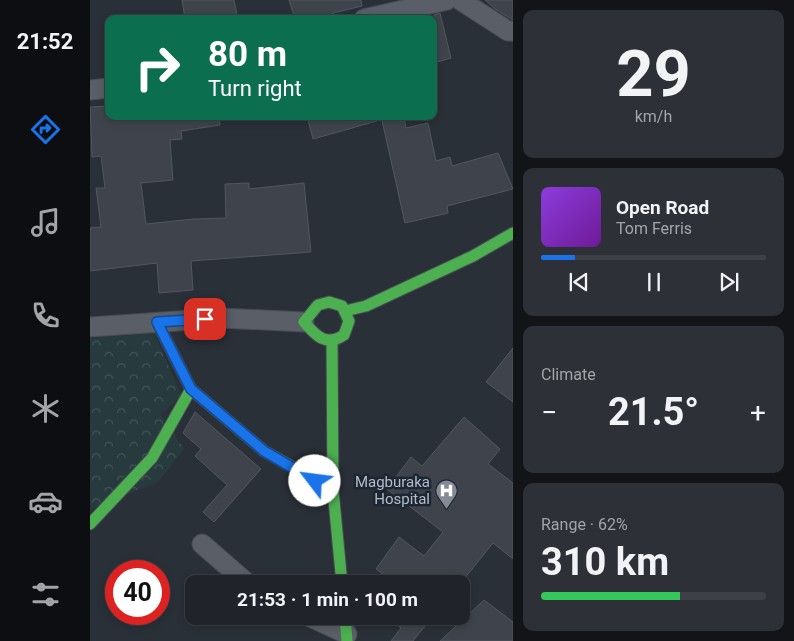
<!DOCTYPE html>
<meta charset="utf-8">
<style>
body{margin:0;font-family:Roboto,sans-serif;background:#2d3036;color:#f1f3f6;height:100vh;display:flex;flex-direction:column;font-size:19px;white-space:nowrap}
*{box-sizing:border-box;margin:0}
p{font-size:16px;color:#a2a4a8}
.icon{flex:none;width:28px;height:28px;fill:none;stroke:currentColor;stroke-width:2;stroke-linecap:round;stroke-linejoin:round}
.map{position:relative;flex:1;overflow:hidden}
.side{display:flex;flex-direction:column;gap:10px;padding:10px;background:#121417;width:281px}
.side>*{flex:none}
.guide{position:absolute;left:15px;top:15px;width:332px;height:105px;border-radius:10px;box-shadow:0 2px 8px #0003,0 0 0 1px #3d4147;background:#0b6e4f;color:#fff;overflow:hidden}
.speed{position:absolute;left:15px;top:560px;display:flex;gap:10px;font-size:25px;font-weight:700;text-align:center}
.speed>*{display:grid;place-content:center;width:65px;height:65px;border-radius:50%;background:#20242a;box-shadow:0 2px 8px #0003,0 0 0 1px #3d4147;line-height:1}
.speed .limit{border:8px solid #d22;background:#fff;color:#111}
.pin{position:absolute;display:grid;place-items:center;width:42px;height:42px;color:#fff;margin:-21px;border-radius:10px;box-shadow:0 2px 8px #0006}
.me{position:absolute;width:55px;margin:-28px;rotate:300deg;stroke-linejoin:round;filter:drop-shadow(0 0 4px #0008)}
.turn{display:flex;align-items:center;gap:18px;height:105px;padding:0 20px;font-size:22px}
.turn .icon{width:65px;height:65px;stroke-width:2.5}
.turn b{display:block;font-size:35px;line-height:42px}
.big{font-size:38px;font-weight:700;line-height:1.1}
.side .widget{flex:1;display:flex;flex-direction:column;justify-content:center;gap:8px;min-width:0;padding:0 18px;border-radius:10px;background:#2d3036}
.side .dial{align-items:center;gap:0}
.dial b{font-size:65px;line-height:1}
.song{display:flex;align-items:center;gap:15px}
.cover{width:60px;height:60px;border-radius:8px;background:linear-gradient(135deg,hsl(270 70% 55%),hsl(280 70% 35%))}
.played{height:5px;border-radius:2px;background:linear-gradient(90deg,#1a73e8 15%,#3d4147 15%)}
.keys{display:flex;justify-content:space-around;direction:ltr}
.heat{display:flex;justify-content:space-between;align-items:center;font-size:28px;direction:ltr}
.charge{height:8px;border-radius:4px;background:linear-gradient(90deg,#34c759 62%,#3d4147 0)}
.trip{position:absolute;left:95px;top:575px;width:285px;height:50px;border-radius:10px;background:#20242a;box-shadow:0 2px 8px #0003,0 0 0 1px #3d4147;font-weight:700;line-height:50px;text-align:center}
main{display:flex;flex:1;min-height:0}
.tab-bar{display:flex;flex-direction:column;width:90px;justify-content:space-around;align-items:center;background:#0d0e11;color:#a2a4a8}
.tab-bar .icon{width:35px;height:35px}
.tab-bar .current{color:#1a73e8}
.tab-bar b{font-size:22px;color:#f1f3f6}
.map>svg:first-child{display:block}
</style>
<main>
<nav class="tab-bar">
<b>21:52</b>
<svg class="icon current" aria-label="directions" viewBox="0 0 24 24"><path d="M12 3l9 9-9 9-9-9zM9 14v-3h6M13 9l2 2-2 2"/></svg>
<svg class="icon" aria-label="music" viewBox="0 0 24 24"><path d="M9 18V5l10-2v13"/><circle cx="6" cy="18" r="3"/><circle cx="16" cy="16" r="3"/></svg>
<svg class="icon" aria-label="phone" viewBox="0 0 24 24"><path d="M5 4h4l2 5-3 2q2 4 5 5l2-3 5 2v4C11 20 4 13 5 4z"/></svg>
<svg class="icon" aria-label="climate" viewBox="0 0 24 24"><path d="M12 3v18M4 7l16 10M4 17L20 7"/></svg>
<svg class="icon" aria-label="car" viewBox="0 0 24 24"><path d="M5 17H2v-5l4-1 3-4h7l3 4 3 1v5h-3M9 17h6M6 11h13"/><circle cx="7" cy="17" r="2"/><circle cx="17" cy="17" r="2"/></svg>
<svg class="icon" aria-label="filters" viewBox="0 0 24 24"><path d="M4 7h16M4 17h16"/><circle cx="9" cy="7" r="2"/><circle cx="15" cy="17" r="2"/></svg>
</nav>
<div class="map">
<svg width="423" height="641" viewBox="0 0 423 641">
<defs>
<pattern id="forest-crowns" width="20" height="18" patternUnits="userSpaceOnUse" patternTransform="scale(1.25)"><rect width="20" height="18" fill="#273a3e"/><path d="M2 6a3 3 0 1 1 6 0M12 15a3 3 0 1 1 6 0" fill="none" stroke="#445559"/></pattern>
</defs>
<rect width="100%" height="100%" fill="#2a3038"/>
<path fill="url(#forest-crowns)" d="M64,333L92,396L71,414L94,449L68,482L0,509V338Z"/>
<g fill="#3f444c" stroke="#52575f">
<path d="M92,0H144L148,19H95Z"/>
<path d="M199,0H271L272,6L243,13L245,19H205Z"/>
<path d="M395,0H423V20L405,9Z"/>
<path d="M350,13L361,58L344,63V15Z"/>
<path d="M19,106V116H129L130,125L91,131L92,139L80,140L83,180L51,183L56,224L104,219L136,218L135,184L159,183V189L214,183L221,252L101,261L103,290L69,293L67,263L0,271V228L11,227L6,188H15L11,156L2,157L0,107Z"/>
<path d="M217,116H287V121L223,139Z"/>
<path d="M291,116H314L316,128L338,123L346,161L360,157L362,166L408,153L423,189L357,206L358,213L315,223Z"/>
<path d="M423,348V402L396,382Z"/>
<path d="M105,412L171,469L124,522L113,512L137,485L105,456L111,449L93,433Z"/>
<path d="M374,417L410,449L398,464L423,483V559L403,543L370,584H306L286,569L309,537L334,556L353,532L297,489L321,457L332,466Z"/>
<path d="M394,600L423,622V641H350Z"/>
<path d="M296,616H343L323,641H301L311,628Z"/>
</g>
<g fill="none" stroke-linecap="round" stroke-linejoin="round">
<defs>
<g id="street">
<path d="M370,0L418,31H423"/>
<path d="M274,19L357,0"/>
<path d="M0,90L19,88"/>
<path d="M0,327L131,318L214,322"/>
<path d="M112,544L158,584"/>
<path d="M218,616L257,634"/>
</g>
<g id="fast">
<path d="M239,302L252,306L259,321L254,335C236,347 226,336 214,322L228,305Z"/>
<path d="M255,311L276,306L383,256L423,233"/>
<path d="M67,322L101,389L174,451L243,490"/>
<path d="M242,341L243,490L252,584"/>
<path d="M0,524L62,458L101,389"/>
<path d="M255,616L257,641"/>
</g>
</defs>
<use href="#street" stroke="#484c55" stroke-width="21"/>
<use href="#fast" stroke="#484c55" stroke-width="13"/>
<use href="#street" stroke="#5a5e66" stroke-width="19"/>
<use href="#fast" stroke="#4caf50" stroke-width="11"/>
</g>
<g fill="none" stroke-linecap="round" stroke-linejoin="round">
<defs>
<path id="route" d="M115,319L67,322L101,389L174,451L225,481"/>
</defs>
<use href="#route" stroke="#114b97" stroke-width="12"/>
<use href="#route" stroke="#1a73e8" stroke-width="9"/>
</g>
<defs>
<symbol id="hospital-pin" viewBox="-11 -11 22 30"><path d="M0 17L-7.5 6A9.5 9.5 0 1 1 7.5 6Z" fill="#848b96" stroke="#1d2633"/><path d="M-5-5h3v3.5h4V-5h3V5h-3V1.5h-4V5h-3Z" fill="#fff"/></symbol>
</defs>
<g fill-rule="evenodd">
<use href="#hospital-pin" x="344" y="478" width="25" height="34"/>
</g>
<g text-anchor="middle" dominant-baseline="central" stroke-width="5" stroke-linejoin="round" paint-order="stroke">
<g font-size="15" fill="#b4bcc9" stroke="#1d2633" text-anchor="end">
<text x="340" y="482">Magburaka<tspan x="340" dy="17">Hospital</tspan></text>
</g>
</g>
</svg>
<div class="speed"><div class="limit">40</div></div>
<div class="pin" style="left:115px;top:319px;background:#d93025"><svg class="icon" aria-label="arrive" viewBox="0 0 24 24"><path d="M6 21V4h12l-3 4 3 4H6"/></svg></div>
<svg class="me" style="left:225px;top:481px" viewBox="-20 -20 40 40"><circle r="19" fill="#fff"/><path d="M0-13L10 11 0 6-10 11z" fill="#1a73e8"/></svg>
<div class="trip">21:53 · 1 min · 100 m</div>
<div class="guide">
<div class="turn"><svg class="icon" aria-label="right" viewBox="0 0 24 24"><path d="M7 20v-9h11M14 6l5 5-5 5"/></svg><div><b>80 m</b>Turn right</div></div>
</div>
</div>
<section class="side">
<div class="widget dial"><b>29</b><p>km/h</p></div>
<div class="widget">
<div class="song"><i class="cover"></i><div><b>Open Road</b><p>Tom Ferris</p></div></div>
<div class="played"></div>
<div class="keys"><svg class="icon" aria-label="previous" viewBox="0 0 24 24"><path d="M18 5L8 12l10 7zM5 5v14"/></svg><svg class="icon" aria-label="pause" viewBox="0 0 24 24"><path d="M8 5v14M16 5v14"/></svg><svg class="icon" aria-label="next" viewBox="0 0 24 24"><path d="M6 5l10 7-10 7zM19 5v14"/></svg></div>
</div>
<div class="widget"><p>Climate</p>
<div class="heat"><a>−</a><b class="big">21.5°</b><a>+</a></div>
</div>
<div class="widget"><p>Range · 62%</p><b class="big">310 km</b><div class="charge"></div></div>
</section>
</main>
